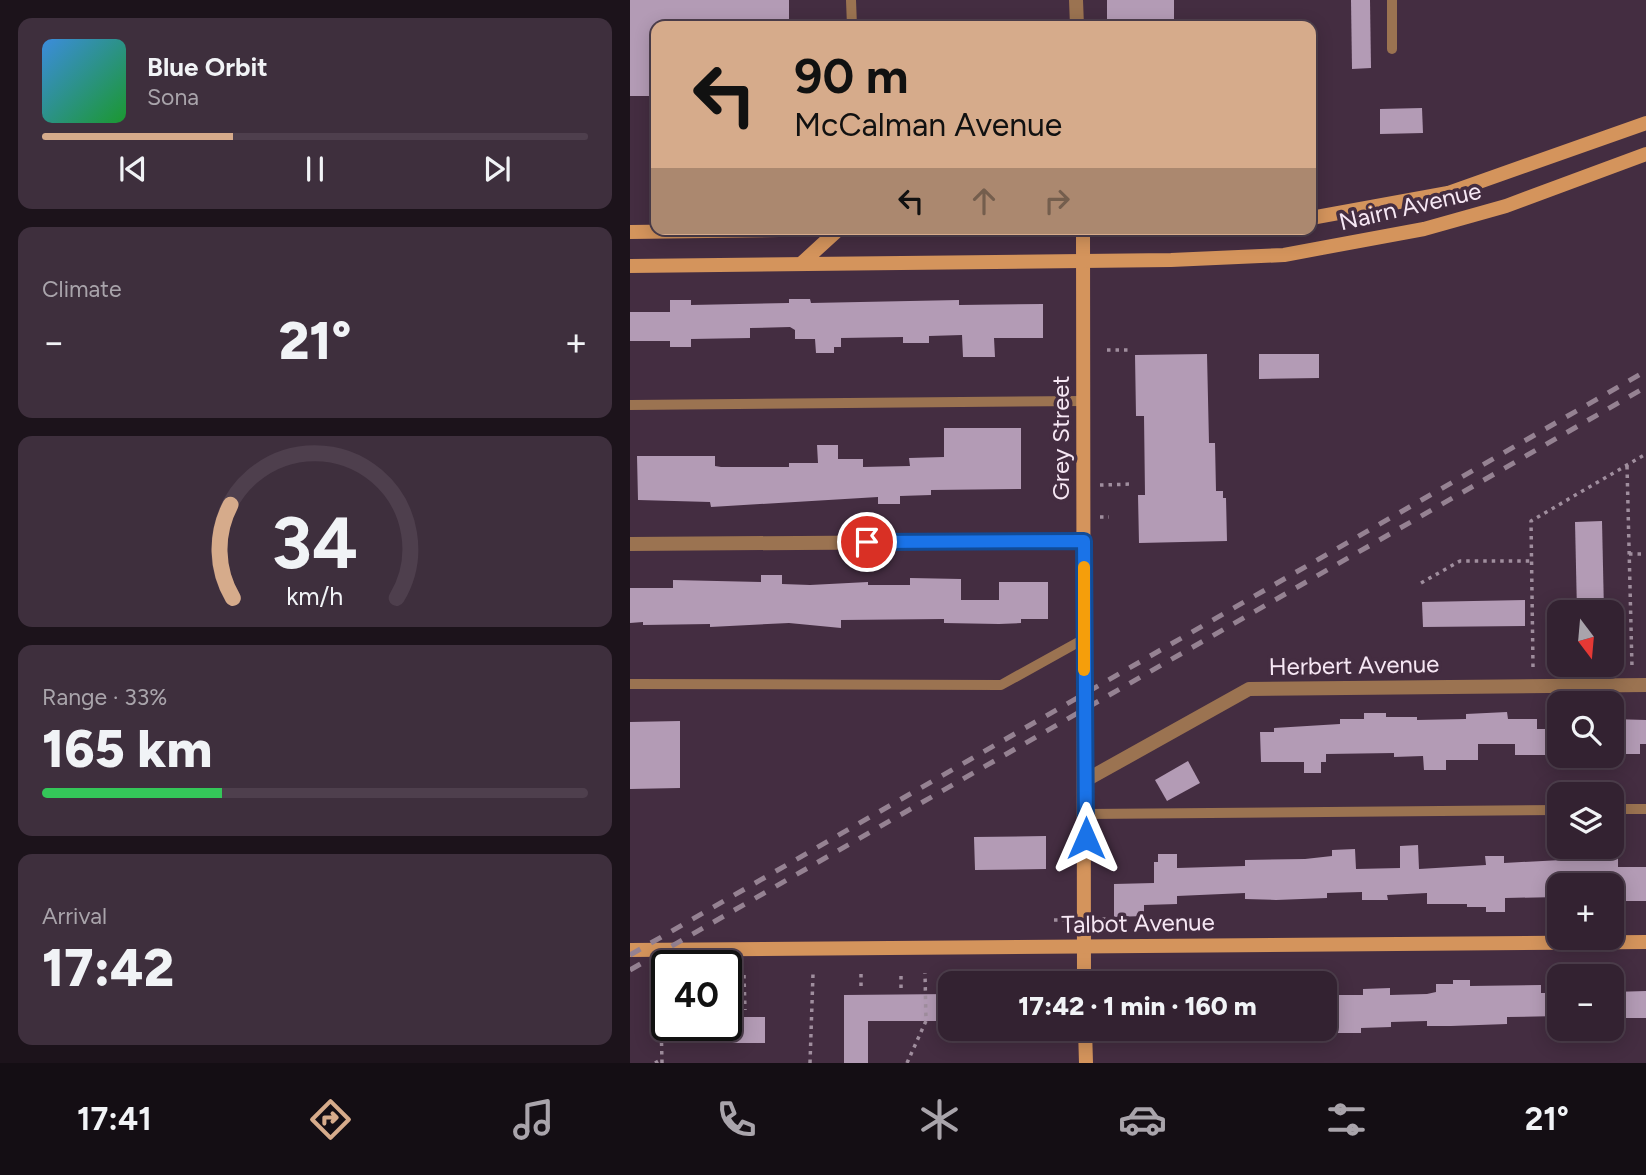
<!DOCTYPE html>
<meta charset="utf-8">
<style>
body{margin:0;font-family:Figtree,sans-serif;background:#3e2f3d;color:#f1f3f6;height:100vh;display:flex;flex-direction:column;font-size:26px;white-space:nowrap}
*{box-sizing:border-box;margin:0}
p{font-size:23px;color:#a9a4ab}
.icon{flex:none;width:38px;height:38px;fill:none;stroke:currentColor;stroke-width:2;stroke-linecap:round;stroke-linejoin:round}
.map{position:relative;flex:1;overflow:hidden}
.sheet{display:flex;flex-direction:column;gap:18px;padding:18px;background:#1c131b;width:630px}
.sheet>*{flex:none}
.hud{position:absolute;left:21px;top:21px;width:665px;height:214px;border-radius:14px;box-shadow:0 4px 18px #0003,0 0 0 2px #4e3f4d;background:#d6ab8b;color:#111;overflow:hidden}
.needle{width:46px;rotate:164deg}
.fabs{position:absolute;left:917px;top:600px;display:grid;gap:14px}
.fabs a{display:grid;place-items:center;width:77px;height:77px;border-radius:14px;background:#332231;box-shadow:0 4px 18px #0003,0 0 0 2px #4e3f4d;font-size:35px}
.speed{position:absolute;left:21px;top:950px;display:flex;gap:14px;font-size:35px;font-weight:700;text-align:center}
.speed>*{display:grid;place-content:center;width:91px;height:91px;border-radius:50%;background:#332231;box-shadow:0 4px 18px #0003,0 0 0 2px #4e3f4d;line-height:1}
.speed .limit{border:4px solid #111;border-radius:10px;background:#fff;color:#111}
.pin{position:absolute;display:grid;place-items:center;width:60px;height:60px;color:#fff;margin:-30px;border:4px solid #fff;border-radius:50%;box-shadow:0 2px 7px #0007}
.me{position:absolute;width:77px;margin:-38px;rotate:0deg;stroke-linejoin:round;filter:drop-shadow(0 0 5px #0008)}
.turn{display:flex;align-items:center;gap:24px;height:147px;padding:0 28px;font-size:32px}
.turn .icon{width:91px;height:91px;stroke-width:2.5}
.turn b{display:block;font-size:49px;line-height:60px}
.lanes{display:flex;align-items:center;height:66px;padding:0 28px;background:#0003;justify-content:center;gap:35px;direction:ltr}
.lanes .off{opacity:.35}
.big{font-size:52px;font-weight:800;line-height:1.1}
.sheet .widget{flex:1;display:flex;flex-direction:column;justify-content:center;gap:10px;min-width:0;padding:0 24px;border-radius:14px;background:#3e2f3d}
.sheet .dial{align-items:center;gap:0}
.dial svg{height:182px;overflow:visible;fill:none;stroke:#4e3f4d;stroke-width:7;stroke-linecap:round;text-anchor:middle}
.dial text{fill:#f1f3f6;stroke:none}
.song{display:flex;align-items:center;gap:21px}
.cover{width:84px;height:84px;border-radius:10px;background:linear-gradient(135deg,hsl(210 70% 55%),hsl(130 70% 35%))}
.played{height:7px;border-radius:4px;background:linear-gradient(90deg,#d6ab8b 35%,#4e3f4d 35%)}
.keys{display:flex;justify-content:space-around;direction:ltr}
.heat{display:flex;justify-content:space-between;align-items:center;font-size:38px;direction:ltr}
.charge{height:10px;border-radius:5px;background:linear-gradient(90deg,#34c759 33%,#4e3f4d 0)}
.trip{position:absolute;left:308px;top:971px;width:399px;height:70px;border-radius:14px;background:#332231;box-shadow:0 4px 18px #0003,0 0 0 2px #4e3f4d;font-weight:800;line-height:70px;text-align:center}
.menu{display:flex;height:112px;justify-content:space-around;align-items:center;background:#140e14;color:#a9a4ab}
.menu .icon{width:49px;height:49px}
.menu .current{color:#d6ab8b}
.menu b{font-size:32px;color:#f1f3f6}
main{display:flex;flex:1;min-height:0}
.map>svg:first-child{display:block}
</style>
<main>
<section class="sheet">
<div class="widget">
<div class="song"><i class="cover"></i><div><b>Blue Orbit</b><p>Sona</p></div></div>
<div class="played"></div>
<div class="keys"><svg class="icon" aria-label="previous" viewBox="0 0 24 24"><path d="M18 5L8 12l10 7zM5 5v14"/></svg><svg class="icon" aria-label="pause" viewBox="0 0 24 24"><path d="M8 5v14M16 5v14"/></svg><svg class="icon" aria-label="next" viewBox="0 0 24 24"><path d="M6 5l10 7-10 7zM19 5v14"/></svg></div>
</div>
<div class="widget"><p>Climate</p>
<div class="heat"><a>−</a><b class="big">21°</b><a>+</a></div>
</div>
<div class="widget dial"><svg viewBox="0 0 100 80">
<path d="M14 69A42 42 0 1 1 86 69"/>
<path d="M14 69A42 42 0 0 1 13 28" stroke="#d6ab8b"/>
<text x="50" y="56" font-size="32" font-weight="700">34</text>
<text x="50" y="72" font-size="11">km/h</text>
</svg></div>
<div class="widget"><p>Range · 33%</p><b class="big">165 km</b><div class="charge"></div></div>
<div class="widget"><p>Arrival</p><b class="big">17:42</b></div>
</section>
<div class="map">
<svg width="1016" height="1063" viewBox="0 0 1016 1063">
<rect width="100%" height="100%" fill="#442d41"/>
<g fill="#b39bb5">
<path d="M0,0H159V26H26V96H0Z"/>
<path d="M477,0H544V26H507V21H477Z"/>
<path d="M721,0H740L741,68L722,69Z"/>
<path d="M792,108L793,133L750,134V109Z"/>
<path d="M159,299H180L181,303L329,300V305L413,304V338H364L365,357H333L332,335L299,336V343H273V337L211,338V347H204V353H186L185,339H165V330L160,327L120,328V338L61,339V347H40V341H0V312H40V300H61V305L159,303Z"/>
<path d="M577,354L579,443H585L586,491H593V498H596L597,541L509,543L508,495H515L514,416H506L505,355Z"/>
<path d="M629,354H689V378L629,379Z"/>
<path d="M314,428H391V489L301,490V495L270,496V504H248V497L81,507L80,502L8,500L7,456H85V466L91,467H159V463H188L187,445H208V459H233V467L280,466L279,458L314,457Z"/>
<path d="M972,521L974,612H947L945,522Z"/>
<path d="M131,575H152V584L180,585L238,582V585H280V578L331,579V600H369V582H418V619H391V623L369,624L314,623V619L211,620V628L159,623L80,627V624L13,625V622L0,623V588H43V580L131,582Z"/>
<path d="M895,600V626L793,627L792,602Z"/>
<path d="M877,712L878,719H907V729H929V755H885V744H848V760H816V770H794L793,756L764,757V753L696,754V762H691V773H674V762H631L630,732H644V728L710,724V719H734V713H756V717H787V720L836,719V714Z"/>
<path d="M982,719L1016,720V744H1010V754H982Z"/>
<path d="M50,721V788L0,789V722Z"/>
<path d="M558,761L570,783L537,801L525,780Z"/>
<path d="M416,836V869L345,870L344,837Z"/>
<path d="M788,845L789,869L856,865L855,856H874V863L988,857V867H1016V901H996V896H982V886H929V897L875,898V912H856V907H837V904H797V893L757,895L758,900H732V892L697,893V898L646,900L615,899V893L547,896V904L514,905V916L484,917V884L524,883V862H528V854H547V868L615,866V860L675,859L702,856V850L725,849L726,869L770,868V846Z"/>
<path d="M823,980H840V986L911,985V993H929V1016L877,1017V1024L821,1026H797V1021L761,1022V1027L731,1028V1033H705V1028H695V995H733V989L760,988V995L797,994L806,992V984H823Z"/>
<path d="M1016,991V1018H982V992Z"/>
<path d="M320,994V1021H238V1063H214V995Z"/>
<path d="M96,1017H135V1043H57V1026H96Z"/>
</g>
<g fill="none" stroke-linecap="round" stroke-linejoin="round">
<g stroke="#a08e9e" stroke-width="3.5" stroke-dasharray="3.5 5" stroke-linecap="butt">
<path d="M477,350H501"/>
<path d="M997,466L1002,667"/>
<path d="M470,485L503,484"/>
<path d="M470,517H479"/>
<path d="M999,554H1016"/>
<path d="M791,583L830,561H902"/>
<path d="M903,667L901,521L1016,454"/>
<path d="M472,919H482"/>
<path d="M424,920H436"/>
<path d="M425,972H437"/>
<path d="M469,972H483"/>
<path d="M231,974V988"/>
<path d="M114,975L115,1010"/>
<path d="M271,988V973"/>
<path d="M25,1063L32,1059"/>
<path d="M32,1063L31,1020L37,1017"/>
<path d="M180,1063L183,974"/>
<path d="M277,1063L296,1021L295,973"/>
</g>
<g stroke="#9b7351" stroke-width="10">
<path d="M221,0L222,26"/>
<path d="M762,0V49"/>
<path d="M0,405L453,401"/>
<path d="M0,684L371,685L454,639"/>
<path d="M982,809H1016"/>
<path d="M456,814L929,810"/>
</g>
<g stroke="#9b7351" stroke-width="14">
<path d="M446,0L447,26"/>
<path d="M0,544L454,541"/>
<path d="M456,780L619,689L1016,685"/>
</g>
<g stroke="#d4945c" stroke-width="14">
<path d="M681,218L818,193L1016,123"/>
<path d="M453,229L454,984"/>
<path d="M0,232L219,229"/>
<path d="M173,262L209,229"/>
<path d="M0,266L541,260L654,255L794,229L876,206L1016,154"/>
<path d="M0,950L1016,942"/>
<path d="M455,1029L456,1063"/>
</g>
<g stroke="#958292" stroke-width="5" stroke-dasharray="12 12" stroke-linecap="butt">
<path d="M0,955L1016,371"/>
<path d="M0,970L1016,387"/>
</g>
</g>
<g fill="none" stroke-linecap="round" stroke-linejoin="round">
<defs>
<path id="route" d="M237,542L454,541L456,838"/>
</defs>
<use href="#route" stroke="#114b97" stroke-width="18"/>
<use href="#route" stroke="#1a73e8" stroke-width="12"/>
<path stroke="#f59e0b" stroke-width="12" d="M454,567V670"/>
</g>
<g text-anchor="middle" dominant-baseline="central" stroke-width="7" stroke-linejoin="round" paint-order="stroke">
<g font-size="24" fill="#f6e7f4" stroke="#442d41">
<text transform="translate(780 206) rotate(-13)">Nairn Avenue</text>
<text transform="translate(430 438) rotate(-90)">Grey Street</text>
<text transform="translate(724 665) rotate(-1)">Herbert Avenue</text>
<text transform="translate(508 923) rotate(-1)">Talbot Avenue</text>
</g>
</g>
</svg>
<div class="fabs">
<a><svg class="needle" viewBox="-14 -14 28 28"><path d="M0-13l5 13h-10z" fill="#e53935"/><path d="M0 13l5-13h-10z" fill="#a9a4ab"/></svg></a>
<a><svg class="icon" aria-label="search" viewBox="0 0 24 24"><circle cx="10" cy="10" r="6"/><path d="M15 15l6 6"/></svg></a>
<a><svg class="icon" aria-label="layers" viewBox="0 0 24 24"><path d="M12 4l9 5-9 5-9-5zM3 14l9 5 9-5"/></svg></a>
<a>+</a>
<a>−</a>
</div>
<div class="speed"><div class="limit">40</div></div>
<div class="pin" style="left:237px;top:542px;background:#d93025"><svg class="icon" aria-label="arrive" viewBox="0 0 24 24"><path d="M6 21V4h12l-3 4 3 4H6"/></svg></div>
<svg class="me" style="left:456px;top:838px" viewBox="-20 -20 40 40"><path d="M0-17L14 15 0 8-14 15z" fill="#1a73e8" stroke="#fff" stroke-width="4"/></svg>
<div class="trip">17:42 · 1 min · 160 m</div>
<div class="hud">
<div class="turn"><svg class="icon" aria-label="left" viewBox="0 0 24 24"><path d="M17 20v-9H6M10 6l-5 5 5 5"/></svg><div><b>90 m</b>McCalman Avenue</div></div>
<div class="lanes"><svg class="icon" aria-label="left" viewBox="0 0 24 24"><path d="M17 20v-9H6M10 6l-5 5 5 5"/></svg><svg class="icon off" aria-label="ahead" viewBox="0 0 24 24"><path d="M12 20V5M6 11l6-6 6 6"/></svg><svg class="icon off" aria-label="right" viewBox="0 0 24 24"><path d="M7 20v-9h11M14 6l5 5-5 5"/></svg></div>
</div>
</div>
</main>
<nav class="menu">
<b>17:41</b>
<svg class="icon current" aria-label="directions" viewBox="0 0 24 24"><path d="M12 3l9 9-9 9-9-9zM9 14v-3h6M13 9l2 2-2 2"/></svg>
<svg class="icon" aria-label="music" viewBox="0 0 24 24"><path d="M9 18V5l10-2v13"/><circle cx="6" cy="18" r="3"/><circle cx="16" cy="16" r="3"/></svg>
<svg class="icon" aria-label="phone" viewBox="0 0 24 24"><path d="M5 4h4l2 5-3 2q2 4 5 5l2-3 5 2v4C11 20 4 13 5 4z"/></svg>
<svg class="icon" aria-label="climate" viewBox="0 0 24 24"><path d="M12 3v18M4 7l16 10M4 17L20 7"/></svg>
<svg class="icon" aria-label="car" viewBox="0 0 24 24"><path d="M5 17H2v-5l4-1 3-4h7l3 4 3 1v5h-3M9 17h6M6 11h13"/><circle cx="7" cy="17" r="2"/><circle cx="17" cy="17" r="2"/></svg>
<svg class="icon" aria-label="filters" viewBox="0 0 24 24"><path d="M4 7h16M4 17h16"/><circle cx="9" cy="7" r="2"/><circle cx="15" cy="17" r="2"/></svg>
<b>21°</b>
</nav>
